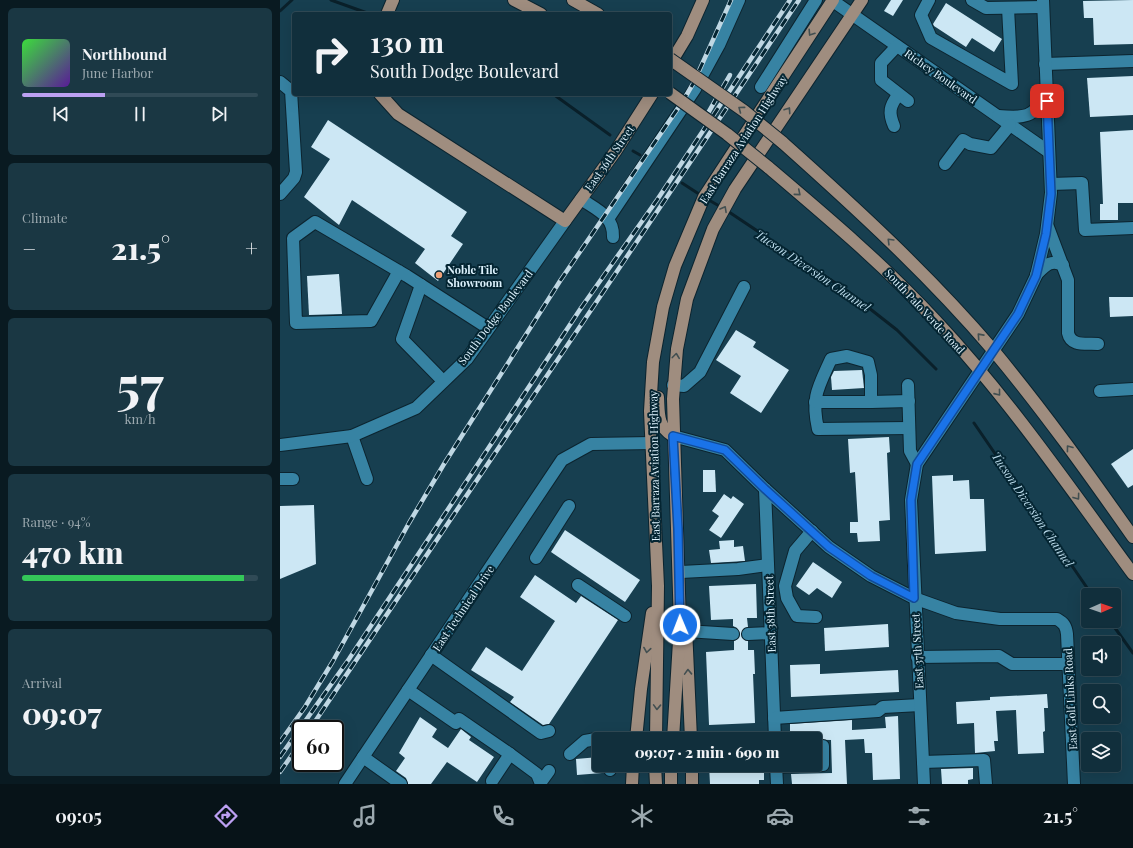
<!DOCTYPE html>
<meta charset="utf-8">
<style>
body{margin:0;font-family:"Playfair Display",serif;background:#1a3743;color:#f1f3f6;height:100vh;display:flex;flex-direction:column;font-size:15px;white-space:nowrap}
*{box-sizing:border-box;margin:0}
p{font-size:13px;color:#9ca9af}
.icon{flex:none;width:22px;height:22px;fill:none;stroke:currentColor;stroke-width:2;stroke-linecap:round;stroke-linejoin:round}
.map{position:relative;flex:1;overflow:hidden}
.sheet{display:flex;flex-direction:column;gap:8px;padding:8px;background:#091a21;width:280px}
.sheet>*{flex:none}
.guide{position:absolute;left:12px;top:12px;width:380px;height:84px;border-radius:4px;box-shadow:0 4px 16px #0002,0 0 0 1px #304a56;background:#112f3c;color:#f1f3f6;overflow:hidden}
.needle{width:26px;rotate:88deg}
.controls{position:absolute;left:801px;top:588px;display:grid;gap:8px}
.controls a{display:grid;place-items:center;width:40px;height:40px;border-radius:4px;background:#112f3c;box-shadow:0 4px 16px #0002,0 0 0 1px #304a56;font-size:20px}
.speed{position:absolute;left:12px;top:720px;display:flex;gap:8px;font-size:20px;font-weight:700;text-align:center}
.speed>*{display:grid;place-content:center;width:52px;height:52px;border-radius:50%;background:#112f3c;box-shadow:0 4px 16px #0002,0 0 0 1px #304a56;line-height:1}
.speed .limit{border:2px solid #111;border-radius:6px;background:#fff;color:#111}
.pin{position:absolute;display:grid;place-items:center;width:34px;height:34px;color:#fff;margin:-17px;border-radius:8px;box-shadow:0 2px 6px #0006}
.me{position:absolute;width:44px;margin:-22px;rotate:359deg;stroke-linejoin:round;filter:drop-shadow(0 0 3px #0008)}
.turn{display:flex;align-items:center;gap:14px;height:84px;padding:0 12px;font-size:18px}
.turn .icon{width:52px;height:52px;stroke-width:2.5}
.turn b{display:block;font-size:28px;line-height:34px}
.big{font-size:30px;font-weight:800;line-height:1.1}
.sheet .card{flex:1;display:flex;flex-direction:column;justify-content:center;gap:6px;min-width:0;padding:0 14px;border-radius:6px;background:#1a3743}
.sheet .dial{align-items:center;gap:0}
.dial b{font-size:52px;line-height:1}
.song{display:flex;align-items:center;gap:12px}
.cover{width:48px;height:48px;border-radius:6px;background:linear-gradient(135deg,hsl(120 70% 55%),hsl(270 70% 35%))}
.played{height:4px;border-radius:2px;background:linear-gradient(90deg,#bca0f2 35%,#304a56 35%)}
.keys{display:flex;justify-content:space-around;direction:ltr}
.heat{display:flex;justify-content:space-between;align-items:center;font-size:22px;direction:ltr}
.charge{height:6px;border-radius:3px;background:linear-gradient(90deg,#34c759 94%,#304a56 0)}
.trip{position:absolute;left:312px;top:732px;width:230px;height:40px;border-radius:4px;background:#112f3c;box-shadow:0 4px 16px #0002,0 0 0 1px #304a56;font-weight:800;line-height:40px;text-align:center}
.tabs{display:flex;height:64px;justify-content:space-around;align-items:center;background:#071318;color:#9ca9af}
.tabs .icon{width:28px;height:28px}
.tabs .selected{color:#bca0f2}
.tabs b{font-size:18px;color:#f1f3f6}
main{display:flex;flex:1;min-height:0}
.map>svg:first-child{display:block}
</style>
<main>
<section class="sheet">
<div class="card">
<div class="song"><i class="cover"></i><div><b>Northbound</b><p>June Harbor</p></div></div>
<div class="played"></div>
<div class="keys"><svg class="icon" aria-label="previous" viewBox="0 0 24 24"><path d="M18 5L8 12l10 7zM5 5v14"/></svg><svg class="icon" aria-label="pause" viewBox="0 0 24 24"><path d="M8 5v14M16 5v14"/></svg><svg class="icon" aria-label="next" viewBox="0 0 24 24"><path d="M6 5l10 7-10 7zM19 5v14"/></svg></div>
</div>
<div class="card"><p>Climate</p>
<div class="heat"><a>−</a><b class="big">21.5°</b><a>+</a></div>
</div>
<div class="card dial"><b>57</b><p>km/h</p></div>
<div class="card"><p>Range · 94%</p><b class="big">470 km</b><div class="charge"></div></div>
<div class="card"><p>Arrival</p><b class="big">09:07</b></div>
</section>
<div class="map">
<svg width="853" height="784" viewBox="0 0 853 784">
<rect width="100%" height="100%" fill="#173f50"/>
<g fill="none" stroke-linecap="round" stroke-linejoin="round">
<g stroke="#0a202a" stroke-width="3">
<path d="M51,0L90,14"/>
<path d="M0,11L12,0"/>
<path d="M273,94L330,135"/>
<path d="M353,151L360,155"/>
<path d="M402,183L422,196"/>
<path d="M427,199L441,207"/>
<path d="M446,210L566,290L617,330L656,369"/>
<path d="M694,423L812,595"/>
<path d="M830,621L853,653"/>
</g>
</g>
<g fill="#cce7f4">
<path d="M611,0H623L613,16L604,11Z"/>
<path d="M853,0V44L814,45L813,18H804L803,1Z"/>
<path d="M666,3L722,39L714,52L692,38L686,47L654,26L653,24Z"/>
<path d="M853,76V115L810,117L807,78Z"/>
<path d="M48,120L187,212L171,236L183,244L158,281L135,263L145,249L72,200L59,225L24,197L50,159L31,147Z"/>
<path d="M853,130V203H838V220H820V204H823L820,132Z"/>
<path d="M59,274L62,314L29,315L27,276Z"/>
<path d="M829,297H853V316L830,317Z"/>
<path d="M456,330L476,342L473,347L509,370L481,413L450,393L461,376L436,360Z"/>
<path d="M582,370L584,388L552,390L551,377L554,371Z"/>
<path d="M609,437L610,452L607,453L610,520L599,521L600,541L578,542L577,533H570V522H578L575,472L570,473L568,439Z"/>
<path d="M853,449V485L848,488L831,464Z"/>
<path d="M423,470H435L436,492H423Z"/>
<path d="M673,475V481L689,480L690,499H704L706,551L655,554L652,476Z"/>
<path d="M444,494L451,499L453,496L464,504L441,538L429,530L439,516L432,511Z"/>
<path d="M34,505L36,564L0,579V506Z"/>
<path d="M285,530L360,580L345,602L271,552Z"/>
<path d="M454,540V547L463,546L465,561L431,563L429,550L440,549L439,541Z"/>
<path d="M533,562L562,582L552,598L537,588L529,595L516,586Z"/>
<path d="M255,575L296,603L301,596L338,620L269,724L263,725L230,702L234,697L191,670L206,647L242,671L275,621L240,597Z"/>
<path d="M476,584L477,618H467L468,627L464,628L461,634L462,638L468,641V650H474L475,674H473L475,723L429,725L426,652L454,650V641L459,638L460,634L457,628L453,626V619L431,620L429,586Z"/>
<path d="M608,624L609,647L545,651L544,628Z"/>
<path d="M540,664V674L618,670L619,692L511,697L510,665Z"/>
<path d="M767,694L768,708H764L765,731L763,732L764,753L738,754L736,710L716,711L718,741H714L715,751L695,753L694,723L677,724L676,702L710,700V697Z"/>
<path d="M618,716L620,779L593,780L592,753H585L584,739L565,740L567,784H512L511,774L552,773L551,740L510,739V724L572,720V730L606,728L605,717Z"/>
<path d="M140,717L157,729L152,737L168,748L181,729L191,737L189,740L214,757L197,782L167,762L151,784H128L126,778L116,771L125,758L119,753Z"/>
<path d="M319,757V765H321L322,773L297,775L296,759Z"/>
<path d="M429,765H484V780H479V784H430Z"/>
<path d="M693,768V779L688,780V784H662L661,769Z"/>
</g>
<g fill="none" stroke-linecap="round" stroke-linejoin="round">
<defs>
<g id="minor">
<path d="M649,0L641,15L651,38L732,84L728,8"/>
<path d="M692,0L706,8L763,7"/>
<path d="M553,1L769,152"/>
<path d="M617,46L601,63V80L628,101"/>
<path d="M765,64L853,61"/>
<path d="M0,82L11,91L16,172L14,178L0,194"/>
<path d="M481,87L536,0"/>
<path d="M718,116C743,118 755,119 765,93"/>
<path d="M614,126C608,112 610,106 618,95"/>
<path d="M665,164L683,140L690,144L711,148L730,125"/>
<path d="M771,184L802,183L805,230L853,228"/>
<path d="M301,199C317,210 334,216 333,237"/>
<path d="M328,219L415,89L439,45L459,0"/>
<path d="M768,227L788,280V333C791,347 806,343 818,344"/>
<path d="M119,271L91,321L16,323L13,238L35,222L127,276L208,328"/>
<path d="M756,275C765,266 770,259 783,265"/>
<path d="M141,285L122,339L163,381"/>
<path d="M393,385L404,386L420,372L464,287"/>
<path d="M628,385L630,451L637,464"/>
<path d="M820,391L853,389"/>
<path d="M629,401L591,402V375L588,362L567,356L551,359C538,388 531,397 538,429L629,428"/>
<path d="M535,402H591"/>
<path d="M72,436L87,479"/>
<path d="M393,436L445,450L485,489L549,547L591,576L634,598L676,613L720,619H777C784,623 786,626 787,634L794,784"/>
<path d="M0,445L72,436L136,408L187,359L285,221"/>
<path d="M0,479H13"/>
<path d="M485,489L495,739"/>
<path d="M532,531L515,551L505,586L507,598L517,616L536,617"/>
<path d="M256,558L289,506"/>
<path d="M401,572L458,569L488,565"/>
<path d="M298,585L345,616"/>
<path d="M406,631L453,634"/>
<path d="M468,634L491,633"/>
<path d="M151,655L261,733L269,731"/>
<path d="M637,657L719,656L732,664H788"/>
<path d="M128,690L176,723L179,719L230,754L212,781"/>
<path d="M494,718L598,711L603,707L640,705"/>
<path d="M230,754L257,774L261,784"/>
<path d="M290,754L305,741L316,739L319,742"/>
<path d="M83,757L121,784"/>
<path d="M643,762L704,760L706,784"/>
<path d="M329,765L330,770"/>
<path d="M496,765L497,784"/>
<path d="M496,767L543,765V746"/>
<path d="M261,782L269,771"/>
<path d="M65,784L282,460L311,444L372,443"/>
<path d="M644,784L631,500L637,464L738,314L756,276L766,234L771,193L763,0"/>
</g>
<g id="major">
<path d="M234,0L261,14"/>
<path d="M293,0L318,14"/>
<path d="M107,14L113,0"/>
<path d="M390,64L407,36L423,0"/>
<path d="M100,94L118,114L285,221L335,152L372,94"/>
<path d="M502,142C576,208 649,275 713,350C763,410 808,473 853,537"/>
<path d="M488,167C547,217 604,265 656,321C729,399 790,488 853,574"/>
<path d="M378,397C379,414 377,426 393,436"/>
<path d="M406,628L411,739"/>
<path d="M356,739L361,689L372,613"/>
<path d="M376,739L378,586L370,411L373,362L383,307L395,266L424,197L553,0"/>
<path d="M393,739L400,625L393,399L397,349L407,299L433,229L455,189L582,0"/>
<path d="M375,765L376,784"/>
<path d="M412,765V784"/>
<path d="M352,784L353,765"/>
<path d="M391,784V765"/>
</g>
</defs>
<use href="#minor" stroke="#0c242f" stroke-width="14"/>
<use href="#major" stroke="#0c242f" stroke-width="14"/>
<use href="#minor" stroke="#3783a3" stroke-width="12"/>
<use href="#major" stroke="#9f8d7f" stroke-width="12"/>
<defs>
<g id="rail">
<path d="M424,120L450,75"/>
<path d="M30,729L519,0"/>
<path d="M0,742L25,707L53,661L129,523L164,464L280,281L403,101L414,82L451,0"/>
<path d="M0,757L69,659L301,308L377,200L510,0"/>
<path d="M0,772L21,742"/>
</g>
</defs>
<use href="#rail" stroke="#bfd7e3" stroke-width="4.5"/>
<use href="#rail" stroke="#042532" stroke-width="3" stroke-dasharray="9" stroke-linecap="butt"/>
<defs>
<g id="major-bridge">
<path d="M390,59L464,111L502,142"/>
<path d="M390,93L447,134L488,167"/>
</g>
</defs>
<use href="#major-bridge" stroke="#0c242f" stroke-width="14" stroke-linecap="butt"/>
<use href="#major-bridge" stroke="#9f8d7f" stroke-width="12"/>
</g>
<defs><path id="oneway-chevron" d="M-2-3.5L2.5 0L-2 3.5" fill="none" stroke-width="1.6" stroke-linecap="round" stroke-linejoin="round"/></defs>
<g stroke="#424f51">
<use href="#oneway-chevron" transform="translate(531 33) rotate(123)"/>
<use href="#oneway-chevron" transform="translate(461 109) rotate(-143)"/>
<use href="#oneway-chevron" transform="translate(508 110) rotate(-56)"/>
<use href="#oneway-chevron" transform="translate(518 193) rotate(40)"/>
<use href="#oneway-chevron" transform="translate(444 209) rotate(-61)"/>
<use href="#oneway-chevron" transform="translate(610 241) rotate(-135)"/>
<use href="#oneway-chevron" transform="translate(700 336) rotate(-132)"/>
<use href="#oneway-chevron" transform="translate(396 356) rotate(-83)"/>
<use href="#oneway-chevron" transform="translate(718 393) rotate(51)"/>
<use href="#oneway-chevron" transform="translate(789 448) rotate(-127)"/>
<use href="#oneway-chevron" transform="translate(797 497) rotate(54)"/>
<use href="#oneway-chevron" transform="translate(367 650) rotate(99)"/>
<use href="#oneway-chevron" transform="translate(408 672) rotate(-92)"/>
<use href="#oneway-chevron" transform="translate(377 707) rotate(92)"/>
</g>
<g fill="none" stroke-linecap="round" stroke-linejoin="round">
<defs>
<path id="route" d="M400,625L398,529L393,436L445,450L485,489L549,547L591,576L634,598L631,500L637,464L738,314L756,276L766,234L771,194L767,101"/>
</defs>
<use href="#route" stroke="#114b97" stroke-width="10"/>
<use href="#route" stroke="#1a73e8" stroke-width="7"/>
</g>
<circle fill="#f0a279" stroke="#042532" stroke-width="1.5" cx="159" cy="275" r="4"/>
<g text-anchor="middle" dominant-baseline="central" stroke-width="4" stroke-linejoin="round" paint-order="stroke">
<g font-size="11" fill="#ddf2fd" stroke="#042532">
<text transform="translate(661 76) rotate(35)">Richey Boulevard</text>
<text transform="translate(463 139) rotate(-57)">East Barraza Aviation Highway</text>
<text transform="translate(329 158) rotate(-55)">East 36th Street</text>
<text transform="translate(645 311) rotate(47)">South Palo Verde Road</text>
<text transform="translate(215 317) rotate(-53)">South Dodge Boulevard</text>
<text transform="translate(374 466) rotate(-91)">East Barraza Aviation Highway</text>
<text transform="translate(183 608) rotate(-56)">East Technical Drive</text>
<text transform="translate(490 614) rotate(-92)">East 38th Street</text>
<text transform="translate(637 651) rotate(-93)">East 37th Street</text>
<text transform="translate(790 699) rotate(-93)">East Golf Links Road</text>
</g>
<g font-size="11" font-weight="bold" fill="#ddf2fd" stroke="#042532" text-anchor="start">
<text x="167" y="269">Noble Tile<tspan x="167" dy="13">Showroom</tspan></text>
</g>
<g font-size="12" font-style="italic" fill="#bddded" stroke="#042532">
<text transform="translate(533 270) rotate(34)">Tucson Diversion Channel</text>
<text transform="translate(753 509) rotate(56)">Tucson Diversion Channel</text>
</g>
</g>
</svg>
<div class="controls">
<a><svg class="needle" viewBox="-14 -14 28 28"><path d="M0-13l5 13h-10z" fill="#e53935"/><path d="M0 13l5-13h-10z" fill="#9ca9af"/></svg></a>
<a><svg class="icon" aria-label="sound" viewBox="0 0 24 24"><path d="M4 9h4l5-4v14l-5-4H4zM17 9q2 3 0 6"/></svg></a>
<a><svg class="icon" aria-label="search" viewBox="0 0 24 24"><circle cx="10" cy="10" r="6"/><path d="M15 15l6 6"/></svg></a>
<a><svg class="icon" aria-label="layers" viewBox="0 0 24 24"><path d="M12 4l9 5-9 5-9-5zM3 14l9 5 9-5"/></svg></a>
</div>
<div class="speed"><div class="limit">60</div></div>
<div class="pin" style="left:767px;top:101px;background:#d93025"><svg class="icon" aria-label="arrive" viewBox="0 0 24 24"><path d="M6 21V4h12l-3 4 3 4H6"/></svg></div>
<svg class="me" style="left:400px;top:625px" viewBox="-20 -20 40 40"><circle r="17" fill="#1a73e8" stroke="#fff" stroke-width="3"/><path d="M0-11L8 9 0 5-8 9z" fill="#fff"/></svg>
<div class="trip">09:07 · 2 min · 690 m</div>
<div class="guide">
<div class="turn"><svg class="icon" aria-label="right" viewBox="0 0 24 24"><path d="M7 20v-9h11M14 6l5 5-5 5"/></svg><div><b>130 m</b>South Dodge Boulevard</div></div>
</div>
</div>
</main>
<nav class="tabs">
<b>09:05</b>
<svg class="icon selected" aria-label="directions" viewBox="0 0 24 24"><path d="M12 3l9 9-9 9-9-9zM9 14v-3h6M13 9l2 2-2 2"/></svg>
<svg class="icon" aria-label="music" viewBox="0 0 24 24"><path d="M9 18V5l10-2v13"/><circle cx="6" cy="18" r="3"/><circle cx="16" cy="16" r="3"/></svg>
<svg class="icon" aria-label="phone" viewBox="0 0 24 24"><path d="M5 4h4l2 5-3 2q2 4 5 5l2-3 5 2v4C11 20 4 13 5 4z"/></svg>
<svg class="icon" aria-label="climate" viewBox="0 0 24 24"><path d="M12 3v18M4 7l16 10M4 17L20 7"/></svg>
<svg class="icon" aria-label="car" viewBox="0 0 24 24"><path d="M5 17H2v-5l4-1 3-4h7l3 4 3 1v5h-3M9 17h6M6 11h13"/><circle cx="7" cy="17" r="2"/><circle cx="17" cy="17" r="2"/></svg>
<svg class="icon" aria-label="filters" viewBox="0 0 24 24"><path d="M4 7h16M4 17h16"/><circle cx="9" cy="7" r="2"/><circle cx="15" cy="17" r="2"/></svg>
<b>21.5°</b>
</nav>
